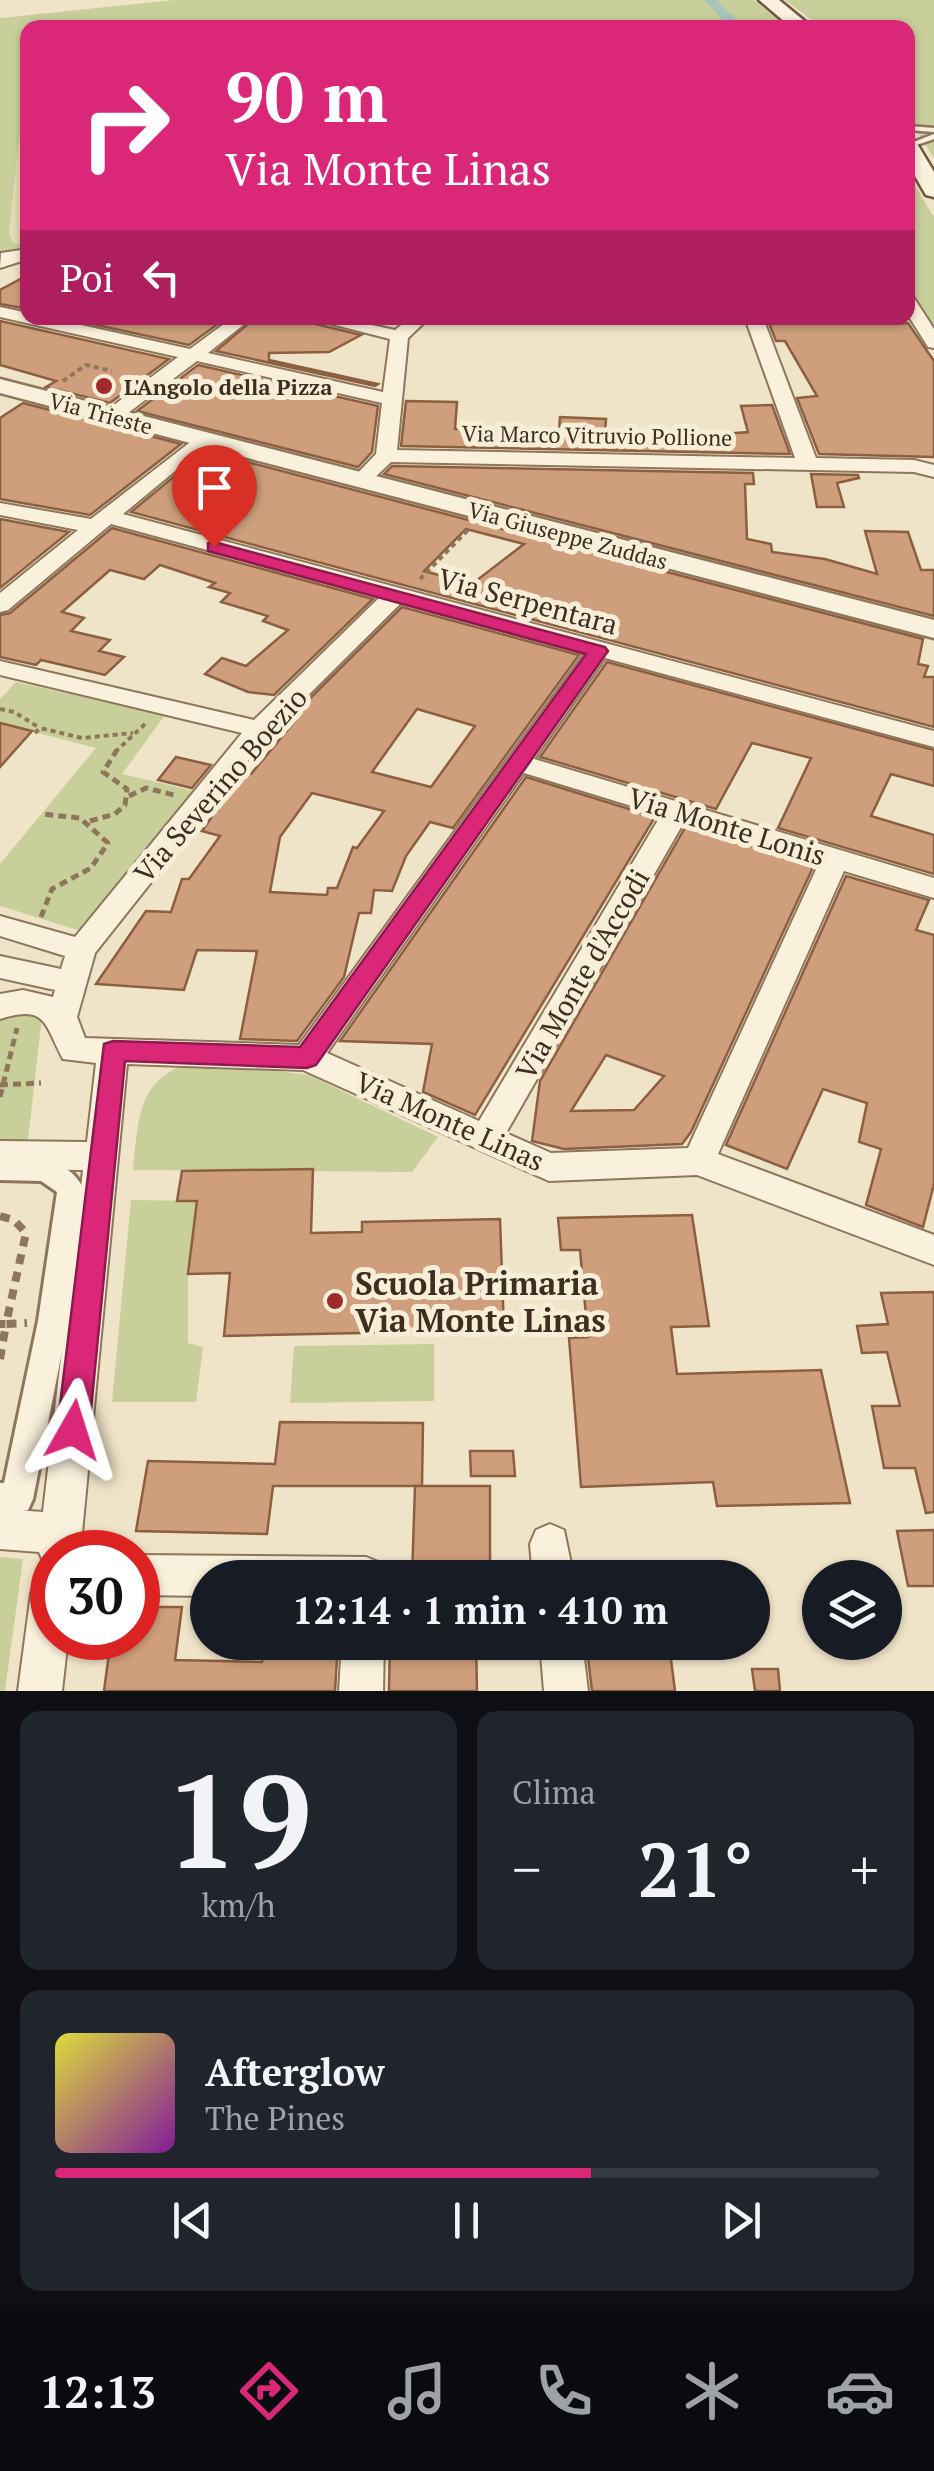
<!DOCTYPE html>
<html lang="it">
<meta charset="utf-8">
<style>
body{margin:0;font-family:"PT Serif",serif;background:#20242c;color:#f1f3f6;height:100vh;display:flex;flex-direction:column;font-size:38px;white-space:nowrap}
*{box-sizing:border-box;margin:0}
p{font-size:32px;color:#9ea1a6}
.icon{flex:none;width:55px;height:55px;fill:none;stroke:currentColor;stroke-width:2;stroke-linecap:round;stroke-linejoin:round}
.map{position:relative;height:1691px;overflow:hidden}
.panel{display:flex;flex-direction:column;gap:20px;padding:20px;background:#0d0f14;flex:1}
.panel>*{flex:none}
.hud{position:absolute;left:20px;top:20px;width:895px;height:305px;border-radius:20px;box-shadow:0 2px 8px #0004;background:#db2777;color:#fff;overflow:hidden}
.fabs{position:absolute;left:802px;top:1560px;display:grid;gap:20px}
.fabs a{display:grid;place-items:center;width:100px;height:100px;border-radius:50%;background:#171b24;box-shadow:0 2px 8px #0004;font-size:50px}
.speed{position:absolute;left:30px;top:1530px;display:flex;gap:20px;font-size:50px;font-weight:700;text-align:center}
.speed>*{display:grid;place-content:center;width:130px;height:130px;border-radius:50%;background:#171b24;box-shadow:0 2px 8px #0004;line-height:1}
.speed .limit{border:15px solid #d22;background:#fff;color:#111}
.pin{position:absolute;display:grid;place-items:center;width:85px;height:85px;color:#fff;margin:-102px -42px;border-radius:50% 50% 50% 0;rotate:-45deg;box-shadow:0 0 10px #0007}
.pin .icon{rotate:45deg}
.me{position:absolute;width:110px;margin:-55px;rotate:6deg;stroke-linejoin:round;filter:drop-shadow(0 0 8px #0008)}
.turn{display:flex;align-items:center;gap:35px;height:210px;padding:0 40px;font-size:45px}
.turn .icon{width:130px;height:130px;stroke-width:2.5}
.turn b{display:block;font-size:70px;line-height:85px}
.then{display:flex;align-items:center;height:95px;padding:0 40px;background:#0003;gap:20px;font-size:38px}
.big{font-size:75px;font-weight:700;line-height:1.1}
.panel .widget{flex:1;display:flex;flex-direction:column;justify-content:center;gap:15px;min-width:0;padding:0 35px;border-radius:20px;background:#20242c}
.panel .dial{align-items:center;gap:0}
.dial b{font-size:130px;line-height:1}
.song{display:flex;align-items:center;gap:30px}
.cover{width:120px;height:120px;border-radius:15px;background:linear-gradient(135deg,hsl(60 70% 55%),hsl(290 70% 35%))}
.played{height:10px;border-radius:5px;background:linear-gradient(90deg,#db2777 65%,#363941 65%)}
.keys{display:flex;justify-content:space-around;direction:ltr}
.heat{display:flex;justify-content:space-between;align-items:center;font-size:55px;direction:ltr}
.panel .tiles{flex:1;display:grid;gap:20px;grid-template-columns:1fr 1fr}
.widget:last-child{grid-column:span 2}
.trip{position:absolute;left:190px;top:1560px;width:580px;height:100px;border-radius:50px;background:#171b24;box-shadow:0 2px 8px #0004;font-weight:700;line-height:100px;text-align:center}
.dock{display:flex;height:160px;justify-content:space-around;align-items:center;background:#090b0e;color:#9ea1a6}
.dock .icon{width:70px;height:70px}
.dock .selected{color:#db2777}
.dock b{font-size:45px;color:#f1f3f6}
.map>svg:first-child{display:block}
</style>
<div class="map">
<svg width="934" height="1691" viewBox="0 0 934 1691">
<rect width="100%" height="100%" fill="#f0e4c8"/>
<path fill="#e6deb5" d="M27,71V245L13,243L9,234L17,163L20,72Z"/>
<g fill="#c9cf9b">
<path d="M174,0H754L788,27L28,28L27,71L22,72L26,76L9,233L13,243L26,245L18,251L0,252V18Z"/>
<path d="M785,0H934V158L908,118V28L821,27Z"/>
<path d="M908,174L934,217V345L908,301Z"/>
<path d="M16,682L165,715L122,774L198,792L84,932L0,906V864L96,748L0,723V699Z"/>
<path d="M14,1008L42,1017L27,1148L0,1147V1019Z"/>
<path d="M193,1061L309,1075L438,1137L412,1172L133,1170C139,1118 136,1080 193,1061Z"/>
<path d="M131,1200L197,1201L188,1274V1343L203,1347L196,1402H112Z"/>
<path d="M434,1344V1401L290,1403L294,1346Z"/>
<path d="M0,1557L23,1559L5,1691H0Z"/>
</g>
<g fill="none" stroke-linecap="round" stroke-linejoin="round">
<path fill="#a9c4bc" fill-rule="evenodd" d="M704,0H717L744,28H730Z"/>
</g>
<g fill="#cf9f7d" stroke="#8d5f41" stroke-width="2.5" fill-rule="evenodd">
<path d="M28,275V309L0,304V290Z"/>
<path d="M64,318H226L189,345Z"/>
<path d="M255,318H304L307,322L361,335L329,352L269,353V360L378,384L375,386L216,351Z"/>
<path d="M767,318H892L897,324L908,323L934,361V457L819,454L797,398L817,396L785,341H776Z"/>
<path d="M0,321L169,359L110,403L46,387L56,381L0,365Z"/>
<path d="M198,365L378,406L372,452L358,467L137,411Z"/>
<path d="M406,401L457,402L455,429L559,431L560,417L606,419L605,432L710,435L748,432L741,406L772,405L790,454L401,446Z"/>
<path d="M23,403L181,444L90,515L0,499V418Z"/>
<path d="M205,451L923,639L918,664L928,666L924,677H934V727L131,512ZM466,529L524,544L472,584L424,571Z"/>
<path d="M392,466L753,473L754,484H745L747,539L771,544L772,552L825,559L877,574L865,531L908,532L921,570H934V616L384,474Z"/>
<path d="M811,474L858,475L859,478L837,483L844,507H817Z"/>
<path d="M0,519L69,532L0,588Z"/>
<path d="M112,528L373,599L274,695L248,692L205,674L222,658L246,666L288,630L263,621L268,616L221,602L230,593L209,587L215,583L160,565L144,579L110,570L62,612L84,618L71,631L110,640L99,651L124,657L105,675L41,660L36,665L0,657V615L10,613Z"/>
<path d="M402,607L579,655L453,828L430,822L406,856L392,891L374,890L371,913H359L344,977L297,1041L240,1039L257,951L197,950L184,990L96,984L146,911L171,912L182,879H189L220,836L202,831L243,772L251,774L295,721L289,719ZM417,709L475,726L431,787L372,772ZM312,793L384,811L357,848L353,847L337,888H328L327,895L270,892L280,837Z"/>
<path d="M607,662L934,750V786L891,774L871,816L934,835V874L778,828L811,758L752,743L716,809L540,757Z"/>
<path d="M0,723L32,731L0,767Z"/>
<path d="M176,757L211,765L192,788L158,780Z"/>
<path d="M526,777L655,817L475,1115L423,1092L432,1044L340,1041Z"/>
<path d="M686,826L814,865L691,1132L682,1144L564,1149L532,1141L540,1081ZM606,1055L664,1076L634,1110L571,1111Z"/>
<path d="M846,876L929,900L916,930L934,935V1184L923,1227L866,1205L881,1149L859,1142L867,1103L823,1089L787,1169L726,1145Z"/>
<path d="M313,1169L311,1233L362,1232V1222L500,1219L504,1330L224,1336L230,1273L188,1274L197,1201H177L182,1171Z"/>
<path d="M692,1215L709,1326L671,1327L677,1374L821,1370L850,1503L717,1506L713,1482L581,1487L569,1338L588,1337L587,1327L580,1250H561L558,1218Z"/>
<path d="M934,1292V1512L926,1513L915,1468H884L872,1406H900L887,1352L862,1353L857,1326L888,1324L881,1293Z"/>
<path d="M280,1422L423,1423L422,1486H273L267,1534L136,1531L148,1461L275,1464Z"/>
<path d="M470,1451H513L515,1476H471Z"/>
<path d="M415,1486H490V1578H412Z"/>
<path d="M934,1530V1586H908L897,1531Z"/>
<path d="M138,1607H182L175,1660L262,1662L263,1653H279L280,1642H338L335,1691H104L111,1638H138Z"/>
<path d="M390,1642H476L477,1691H389Z"/>
<path d="M669,1644L675,1691H592L587,1649Z"/>
<path d="M752,1669H778L780,1691H755Z"/>
</g>
<g fill="none" stroke-linecap="round" stroke-linejoin="round">
<defs>
<g id="service">
<path d="M908,126L934,128V132L908,130Z"/>
<path d="M934,134V139L908,148V144Z"/>
</g>
<path id="pedestrian" d="M0,1158C35,1157 68,1156 85,1191L68,1321L33,1499L28,1510L0,1515V1483H4L38,1321L57,1192L41,1181L0,1180Z"/>
<g id="minor">
<path d="M28,249V259L0,268L1,253Z"/>
<path d="M908,297L914,298L934,329V348L928,347L908,315Z"/>
<path d="M0,307L28,313V318H49L190,349L232,318H252L208,353L383,392L390,339L308,318H339L395,330L410,318H429L408,338L397,450L795,458L745,318H763L816,458L914,460L934,465V477L914,472L391,462L368,484L361,486L351,480L376,454L382,403L197,361L120,419H106V411L178,357L0,317Z"/>
<path d="M202,433L212,439L209,443L123,514L934,731V747L605,658L534,759L934,878V898L844,871L718,1154L934,1235V1265L697,1175L549,1181L303,1070L127,1064L82,1533L79,1552H52V1570L45,1566L39,1552L0,1549V1509L43,1512L83,1170L0,1169V1141L87,1142L96,1063L63,1059C44,1024 47,1004 0,1019V994L23,990L53,997L55,990L0,978V956L61,969L65,956L0,936V916L75,937L242,733L0,675V661L254,720L380,597L111,524L8,610L0,612V593L78,530L0,515V503L91,519ZM401,603L585,653L299,1045L85,1038L77,1017L95,953L268,735ZM524,773L661,815L479,1121L327,1053ZM684,822L819,863L688,1148L551,1153L506,1133Z"/>
<path d="M550,1524L564,1530L574,1578H533L530,1544L536,1530Z"/>
<path d="M138,1555L366,1557L381,1563L386,1578H208V1596L138,1595Z"/>
<path d="M52,1572V1638H68L62,1691H18L31,1593L37,1578Z"/>
<path d="M342,1642H384L383,1691H339Z"/>
<path d="M540,1642H582L588,1691H544Z"/>
</g>
<path id="tertiary" d="M0,379L934,620V638L0,393Z"/>
<g id="secondary">
<path d="M759,0H779L813,28H792Z"/>
<path d="M908,141L916,142L934,172V197L926,195L908,164Z"/>
</g>
</defs>
<use href="#service" stroke="#8d765c" stroke-width="5"/>
<use href="#pedestrian" stroke="#8d765c" stroke-width="6"/>
<use href="#minor" stroke="#8d765c" stroke-width="4"/>
<use href="#tertiary" stroke="#8d765c" stroke-width="5"/>
<use href="#secondary" stroke="#6f573f" stroke-width="5"/>
<g stroke="#8d765c" stroke-width="4" stroke-dasharray="5 4" stroke-linecap="butt">
<path d="M63,381L86,365L112,371"/>
<path d="M420,579L468,530"/>
<path d="M0,709L14,712L40,728"/>
<path d="M35,733L40,728L82,738L133,733"/>
<path d="M115,752L145,724"/>
</g>
<g stroke="#8d765c" stroke-width="5" stroke-dasharray="8 5" stroke-linecap="butt">
<path d="M129,796L146,788L174,795"/>
<path d="M90,821L115,814L125,805L127,789L103,772L117,750"/>
<path d="M41,917L52,889L91,868L108,843L80,818L42,814"/>
<path d="M0,1085L41,1083"/>
<path d="M0,1097L17,1028"/>
</g>
<g stroke="#8d765c" stroke-width="8" stroke-dasharray="10 8" stroke-linecap="butt">
<path d="M0,1216L14,1220L26,1233L6,1324H0"/>
<path d="M0,1359L6,1324L27,1323"/>
</g>
<use href="#service" fill="#faf1dc" fill-rule="evenodd"/>
<use href="#pedestrian" fill="#faf1dc" fill-rule="evenodd"/>
<use href="#minor" fill="#faf1dc" fill-rule="evenodd"/>
<use href="#tertiary" fill="#faf1dc" fill-rule="evenodd"/>
<use href="#secondary" fill="#faf1dc" fill-rule="evenodd"/>
</g>
<path fill="#db2777" stroke="#8e194d" stroke-width="2.5" d="M214,542L605,647L608,651L316,1065L307,1068L125,1061L89,1430L84,1440L73,1445L62,1440L57,1430L104,1044L113,1041L300,1047L586,654L208,551V543Z"/>
<g fill="#9e2a2b" stroke="#f7eed8" stroke-width="4">
<circle cx="104" cy="386" r="10"/>
<circle cx="335" cy="1301" r="10"/>
</g>
<g text-anchor="middle" dominant-baseline="central" stroke-width="10" stroke-linejoin="round" paint-order="stroke">
<g font-size="22" font-weight="bold" fill="#3d2e20" stroke="#f7eed8" text-anchor="start">
<text x="124" y="386">L'Angolo della Pizza</text>
</g>
<g font-size="22" fill="#3d2e20" stroke="#f7eed8">
<text transform="translate(101 413) rotate(15)">Via Trieste</text>
<text transform="translate(597 435) rotate(1)">Via Marco Vitruvio Pollione</text>
<text transform="translate(568 535) rotate(15)">Via Giuseppe Zuddas</text>
</g>
<g font-size="28" fill="#3d2e20" stroke="#f7eed8">
<text transform="translate(528 601) rotate(15)">Via Serpentara</text>
<text transform="translate(220 785) rotate(-49)">Via Severino Boezio</text>
<text transform="translate(727 826) rotate(17)">Via Monte Lonis</text>
<text transform="translate(582 974) rotate(-60)">Via Monte d'Accodi</text>
<text transform="translate(450 1121) rotate(24)">Via Monte Linas</text>
</g>
<g font-size="32" font-weight="bold" fill="#3d2e20" stroke="#f7eed8" text-anchor="start">
<text x="355" y="1283">Scuola Primaria<tspan x="355" dy="37">Via Monte Linas</tspan></text>
</g>
</g>
</svg>
<div class="fabs">
<a><svg class="icon" aria-label="layers" viewBox="0 0 24 24"><path d="M12 4l9 5-9 5-9-5zM3 14l9 5 9-5"/></svg></a>
</div>
<div class="speed"><div class="limit">30</div></div>
<div class="pin" style="left:214px;top:547px;background:#d93025"><svg class="icon" aria-label="arrive" viewBox="0 0 24 24"><path d="M6 21V4h12l-3 4 3 4H6"/></svg></div>
<svg class="me" style="left:73px;top:1430px" viewBox="-20 -20 40 40"><path d="M0-17L14 15 0 8-14 15z" fill="#db2777" stroke="#fff" stroke-width="4"/></svg>
<div class="trip">12:14 · 1 min · 410 m</div>
<div class="hud">
<div class="turn"><svg class="icon" aria-label="right" viewBox="0 0 24 24"><path d="M7 20v-9h11M14 6l5 5-5 5"/></svg><div><b>90 m</b>Via Monte Linas</div></div>
<div class="then">Poi<svg class="icon" aria-label="left" viewBox="0 0 24 24"><path d="M17 20v-9H6M10 6l-5 5 5 5"/></svg></div>
</div>
</div>
<section class="panel">
<div class="tiles">
<div class="widget dial"><b>19</b><p>km/h</p></div>
<div class="widget"><p>Clima</p>
<div class="heat"><a>−</a><b class="big">21°</b><a>+</a></div>
</div>
<div class="widget">
<div class="song"><i class="cover"></i><div><b>Afterglow</b><p>The Pines</p></div></div>
<div class="played"></div>
<div class="keys"><svg class="icon" aria-label="previous" viewBox="0 0 24 24"><path d="M18 5L8 12l10 7zM5 5v14"/></svg><svg class="icon" aria-label="pause" viewBox="0 0 24 24"><path d="M8 5v14M16 5v14"/></svg><svg class="icon" aria-label="next" viewBox="0 0 24 24"><path d="M6 5l10 7-10 7zM19 5v14"/></svg></div>
</div>
</div>
</section>
<nav class="dock">
<b>12:13</b>
<svg class="icon selected" aria-label="directions" viewBox="0 0 24 24"><path d="M12 3l9 9-9 9-9-9zM9 14v-3h6M13 9l2 2-2 2"/></svg>
<svg class="icon" aria-label="music" viewBox="0 0 24 24"><path d="M9 18V5l10-2v13"/><circle cx="6" cy="18" r="3"/><circle cx="16" cy="16" r="3"/></svg>
<svg class="icon" aria-label="phone" viewBox="0 0 24 24"><path d="M5 4h4l2 5-3 2q2 4 5 5l2-3 5 2v4C11 20 4 13 5 4z"/></svg>
<svg class="icon" aria-label="climate" viewBox="0 0 24 24"><path d="M12 3v18M4 7l16 10M4 17L20 7"/></svg>
<svg class="icon" aria-label="car" viewBox="0 0 24 24"><path d="M5 17H2v-5l4-1 3-4h7l3 4 3 1v5h-3M9 17h6M6 11h13"/><circle cx="7" cy="17" r="2"/><circle cx="17" cy="17" r="2"/></svg>
</nav>
